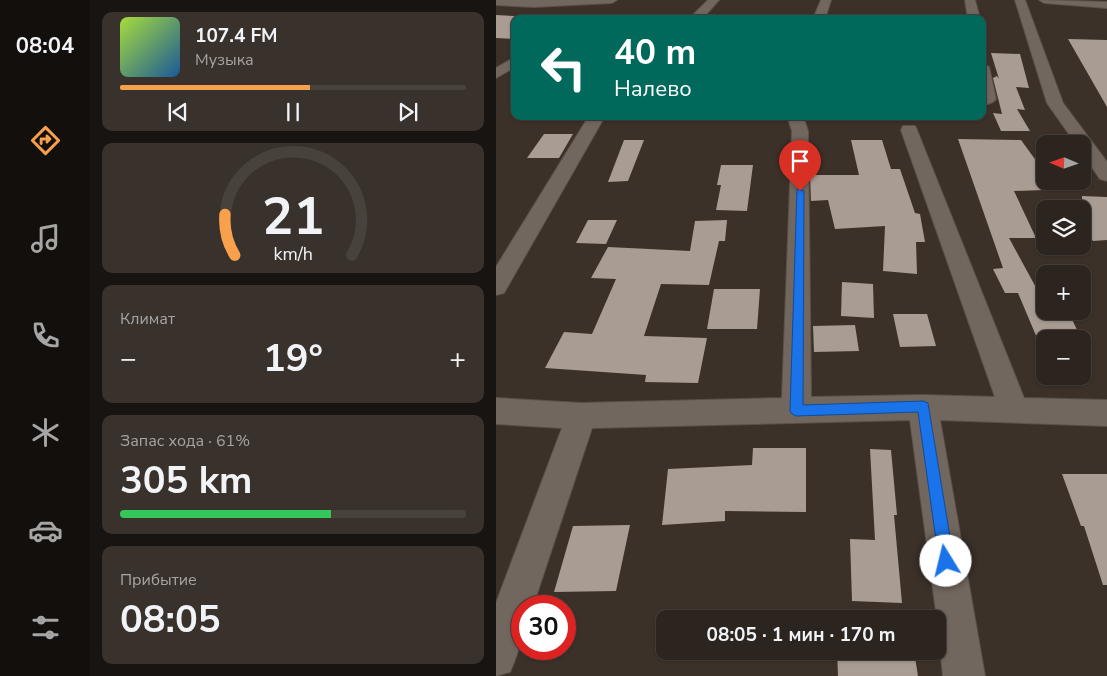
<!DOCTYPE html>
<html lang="ru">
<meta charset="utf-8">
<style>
body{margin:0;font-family:"Nunito Sans",sans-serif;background:#38312c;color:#f1f3f6;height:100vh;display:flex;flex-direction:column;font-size:19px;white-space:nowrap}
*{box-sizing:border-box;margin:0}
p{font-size:16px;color:#a6a5a4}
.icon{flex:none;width:28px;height:28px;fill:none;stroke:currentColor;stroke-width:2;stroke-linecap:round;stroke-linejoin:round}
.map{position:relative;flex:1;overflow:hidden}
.sheet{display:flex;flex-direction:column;gap:12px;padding:12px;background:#181411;width:406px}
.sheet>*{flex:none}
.guide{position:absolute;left:15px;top:15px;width:475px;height:105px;border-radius:10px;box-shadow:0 1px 4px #0004,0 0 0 1px #48423d;background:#00695c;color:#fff;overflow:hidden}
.needle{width:32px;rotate:272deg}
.buttons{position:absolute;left:540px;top:135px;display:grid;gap:10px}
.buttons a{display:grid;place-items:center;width:55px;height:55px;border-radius:10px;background:#2c251f;box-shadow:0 1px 4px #0004,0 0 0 1px #48423d;font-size:25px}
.speed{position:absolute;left:15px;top:595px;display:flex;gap:10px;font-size:25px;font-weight:700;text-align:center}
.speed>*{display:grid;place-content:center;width:65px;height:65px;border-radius:50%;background:#2c251f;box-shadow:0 1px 4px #0004,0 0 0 1px #48423d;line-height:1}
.speed .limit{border:8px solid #d22;background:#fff;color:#111}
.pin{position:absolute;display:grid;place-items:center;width:42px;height:42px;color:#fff;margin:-51px -21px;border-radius:50% 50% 50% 0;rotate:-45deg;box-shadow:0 0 5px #0007}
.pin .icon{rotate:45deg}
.me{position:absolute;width:55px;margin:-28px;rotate:351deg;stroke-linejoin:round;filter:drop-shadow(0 0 4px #0008)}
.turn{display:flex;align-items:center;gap:18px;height:105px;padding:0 20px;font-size:22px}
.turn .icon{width:65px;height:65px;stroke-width:2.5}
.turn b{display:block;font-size:35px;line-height:42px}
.big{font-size:38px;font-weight:700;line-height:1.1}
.sheet .card{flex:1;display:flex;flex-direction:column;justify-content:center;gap:8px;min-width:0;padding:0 18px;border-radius:10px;background:#38312c}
.sheet .dial{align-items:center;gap:0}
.dial svg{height:130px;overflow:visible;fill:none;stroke:#48423d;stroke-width:7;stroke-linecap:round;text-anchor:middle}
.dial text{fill:#f1f3f6;stroke:none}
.song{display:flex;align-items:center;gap:15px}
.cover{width:60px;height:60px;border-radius:8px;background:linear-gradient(135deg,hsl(80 70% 55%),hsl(210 70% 35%))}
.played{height:5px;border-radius:2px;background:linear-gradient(90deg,#f9a04d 55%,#48423d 55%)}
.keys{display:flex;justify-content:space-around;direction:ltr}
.heat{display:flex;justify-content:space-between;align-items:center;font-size:28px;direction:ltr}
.charge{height:8px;border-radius:4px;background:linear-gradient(90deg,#34c759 61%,#48423d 0)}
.trip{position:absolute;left:160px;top:610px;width:290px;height:50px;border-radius:10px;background:#2c251f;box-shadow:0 1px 4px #0004,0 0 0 1px #48423d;font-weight:700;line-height:50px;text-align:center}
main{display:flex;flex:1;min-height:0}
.tab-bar{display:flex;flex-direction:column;width:90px;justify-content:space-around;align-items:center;background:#120f0c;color:#a6a5a4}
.tab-bar .icon{width:35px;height:35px}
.tab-bar .on{color:#f9a04d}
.tab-bar b{font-size:22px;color:#f1f3f6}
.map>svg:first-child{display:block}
</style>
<main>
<nav class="tab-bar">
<b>08:04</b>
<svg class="icon on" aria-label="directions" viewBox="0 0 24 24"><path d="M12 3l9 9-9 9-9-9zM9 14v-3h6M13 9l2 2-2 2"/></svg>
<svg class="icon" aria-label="music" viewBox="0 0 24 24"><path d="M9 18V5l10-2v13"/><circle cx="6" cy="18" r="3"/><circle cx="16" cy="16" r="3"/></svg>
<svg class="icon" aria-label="phone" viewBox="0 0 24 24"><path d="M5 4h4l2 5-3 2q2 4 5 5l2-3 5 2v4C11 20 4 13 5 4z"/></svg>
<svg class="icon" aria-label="climate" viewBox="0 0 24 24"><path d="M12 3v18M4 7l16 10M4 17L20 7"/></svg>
<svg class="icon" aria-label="car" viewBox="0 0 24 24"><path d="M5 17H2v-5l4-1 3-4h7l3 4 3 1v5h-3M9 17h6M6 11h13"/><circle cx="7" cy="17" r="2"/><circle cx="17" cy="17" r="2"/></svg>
<svg class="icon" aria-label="filters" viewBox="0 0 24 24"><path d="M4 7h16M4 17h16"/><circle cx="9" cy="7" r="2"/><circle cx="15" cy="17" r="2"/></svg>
</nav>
<section class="sheet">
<div class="card">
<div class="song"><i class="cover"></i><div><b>107.4 FM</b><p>Музыка</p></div></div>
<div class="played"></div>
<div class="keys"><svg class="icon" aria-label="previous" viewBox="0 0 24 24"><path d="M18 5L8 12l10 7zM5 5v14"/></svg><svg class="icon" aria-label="pause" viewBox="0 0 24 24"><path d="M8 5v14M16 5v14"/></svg><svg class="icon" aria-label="next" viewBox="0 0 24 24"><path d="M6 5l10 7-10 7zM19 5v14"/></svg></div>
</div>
<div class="card dial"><svg viewBox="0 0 100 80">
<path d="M14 69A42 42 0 1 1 86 69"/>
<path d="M14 69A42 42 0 0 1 8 44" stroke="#f9a04d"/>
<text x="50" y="56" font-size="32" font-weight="700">21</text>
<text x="50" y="72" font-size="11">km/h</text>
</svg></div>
<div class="card"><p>Климат</p>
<div class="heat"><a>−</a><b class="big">19°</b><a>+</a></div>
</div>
<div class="card"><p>Запас хода · 61%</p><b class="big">305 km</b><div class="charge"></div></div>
<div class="card"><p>Прибытие</p><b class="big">08:05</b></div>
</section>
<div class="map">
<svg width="611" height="676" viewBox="0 0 611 676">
<rect width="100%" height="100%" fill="#3b3129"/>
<g fill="#a89c93">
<path d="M0,15L19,16V39L0,38Z"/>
<path d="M572,39L611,40V107Z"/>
<path d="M495,53L524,54L533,88L520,87L529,110L521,109L534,131H505L497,113L506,114L497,78L501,76L503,79Z"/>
<path d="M48,134H77L63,158H31Z"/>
<path d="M462,139L525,140L544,166H549V190L518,191L540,238H513L549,304V311H572L583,334H549V357L522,293H509L497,269L507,268Z"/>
<path d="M128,140H148L132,181L112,182Z"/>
<path d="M355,140H386L395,169H404L419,213L424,214L429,242H420L421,274L387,271L389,226L339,229L332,200L315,201L314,175H363Z"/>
<path d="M225,165H257L251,211L220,210L225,185H221Z"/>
<path d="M586,196L611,197V240L597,241L586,227Z"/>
<path d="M92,220H121L110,244L80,243Z"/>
<path d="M231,220L229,241H223L213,285L165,284L148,336L211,338L202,383L149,382L150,375L49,368L68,332L96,334L120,279L95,278L112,247L194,251L199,221Z"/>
<path d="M346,282L377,284L378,318L345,316Z"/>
<path d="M218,289H264L261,329H211Z"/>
<path d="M397,314H431L440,346L404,347Z"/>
<path d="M359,325L363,351L318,352L317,326Z"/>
<path d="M257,448H310V512L229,511V521L166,525L172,469L256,465Z"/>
<path d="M374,449L395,450L401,515H398L406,603L356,601L354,539L379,540Z"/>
<path d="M566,474H611V585H607L588,526H585Z"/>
<path d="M134,525L120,591L58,592L77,526Z"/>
<path d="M341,651H418L422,676H342Z"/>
</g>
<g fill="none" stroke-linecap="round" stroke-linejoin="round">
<defs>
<g id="minor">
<path d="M0,0H121L116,3L38,7L0,5Z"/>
<path d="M212,0H223L206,19H193Z"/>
<path d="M325,0H335L329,19H317Z"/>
<path d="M469,0H479L484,19H472Z"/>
<path d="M519,0H529L567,103L611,162V181L604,179L586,153V144H580L551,103Z"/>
<path d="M543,0L611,2V8L548,3Z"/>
<path d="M19,57V67L0,78V68Z"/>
<path d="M486,63L493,67L500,99L497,102L492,104L486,102Z"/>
<path d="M93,116H109L8,293L0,295V267Z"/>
<path d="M291,116H307L312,131L315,397L427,395L499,397L405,130L407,126H419L421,130L528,398L611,400V426L444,420L489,676H447L441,619L414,420L96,428L37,606H26C26,635 26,645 14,672L0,676V603L66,428L0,424V398L85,403L286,398L296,131Z"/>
</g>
</defs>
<use href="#minor" stroke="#595149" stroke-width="2"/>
<use href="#minor" fill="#72675e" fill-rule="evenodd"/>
</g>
<path fill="#1a73e8" stroke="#114b97" d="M301,189L308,191L307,405L427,401L432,403L458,561L456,566L450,569L445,566L443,561L422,412L300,416L296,414L294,411Z"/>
</svg>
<div class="buttons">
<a><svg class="needle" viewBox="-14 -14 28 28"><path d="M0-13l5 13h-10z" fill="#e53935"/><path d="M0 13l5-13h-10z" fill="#a6a5a4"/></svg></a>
<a><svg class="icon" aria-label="layers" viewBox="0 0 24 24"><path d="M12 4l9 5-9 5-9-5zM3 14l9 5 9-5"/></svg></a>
<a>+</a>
<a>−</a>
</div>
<div class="speed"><div class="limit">30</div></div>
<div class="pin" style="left:304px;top:191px;background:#d93025"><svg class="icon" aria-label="arrive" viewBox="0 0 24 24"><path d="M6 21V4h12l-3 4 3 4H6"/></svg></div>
<svg class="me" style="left:450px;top:561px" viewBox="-20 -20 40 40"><circle r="19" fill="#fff"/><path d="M0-13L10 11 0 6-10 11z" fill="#1a73e8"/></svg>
<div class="trip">08:05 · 1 мин · 170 m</div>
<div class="guide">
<div class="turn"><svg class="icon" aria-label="left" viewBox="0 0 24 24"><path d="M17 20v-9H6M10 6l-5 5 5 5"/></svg><div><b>40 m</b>Налево</div></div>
</div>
</div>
</main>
